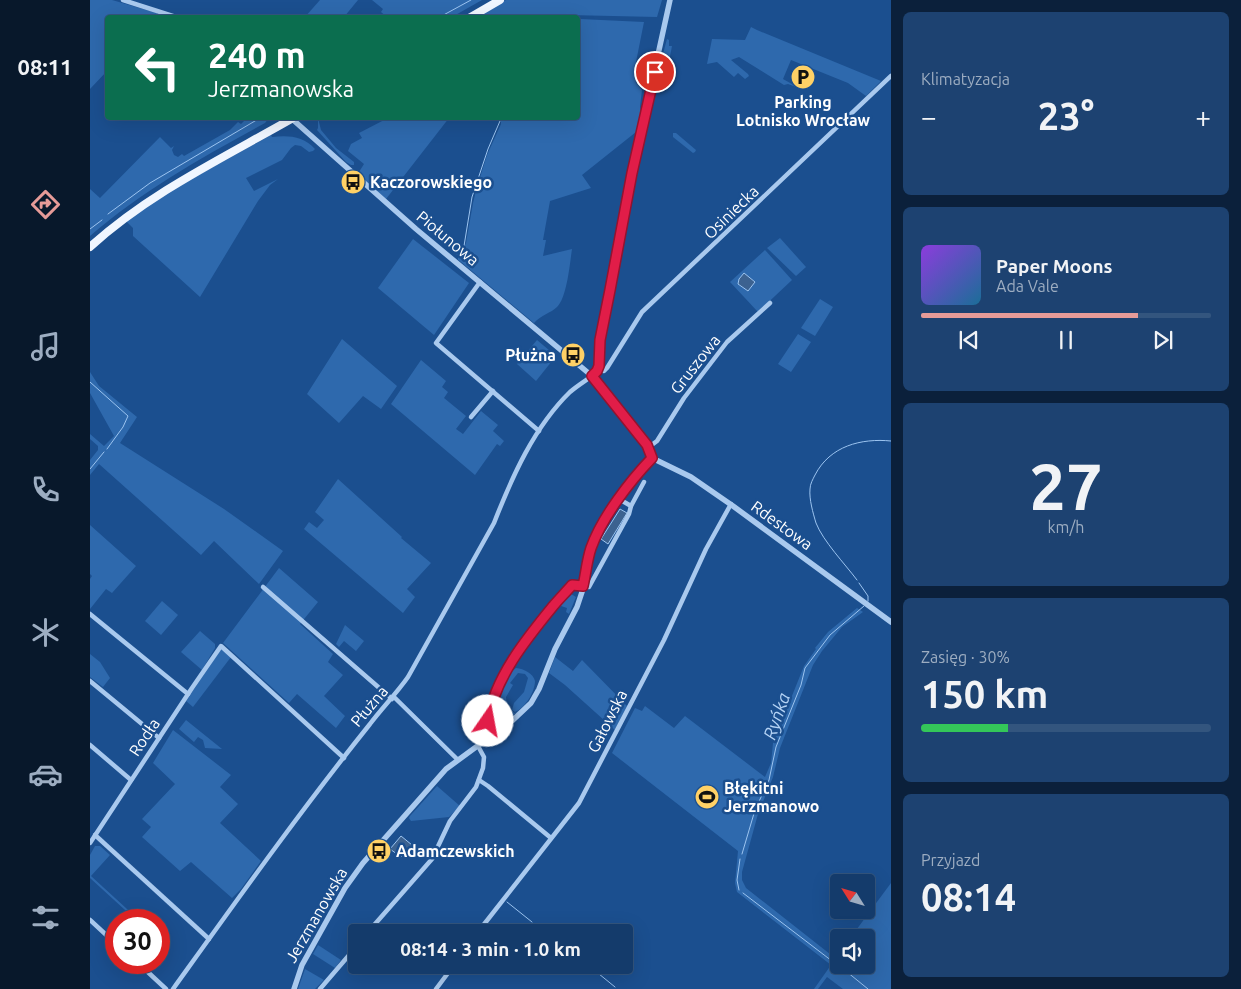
<!DOCTYPE html>
<html lang="pl">
<meta charset="utf-8">
<style>
body{margin:0;font-family:Ubuntu,sans-serif;background:#1d4271;color:#f1f3f6;height:100vh;display:flex;flex-direction:column;font-size:19px;white-space:nowrap}
*{box-sizing:border-box;margin:0}
p{font-size:16px;color:#9dadc1}
.icon{flex:none;width:28px;height:28px;fill:none;stroke:currentColor;stroke-width:2;stroke-linecap:round;stroke-linejoin:round}
.map{position:relative;flex:1;overflow:hidden}
.sheet{display:flex;flex-direction:column;gap:12px;padding:12px;background:#0b203b;width:350px}
.sheet>*{flex:none}
.guide{position:absolute;left:15px;top:15px;width:475px;height:105px;border-radius:5px;box-shadow:0 5px 20px #0002,0 0 0 1px #33557e;background:#0b6e4f;color:#fff;overflow:hidden}
.needle{width:32px;rotate:307deg}
.tools{position:absolute;left:740px;top:874px;display:grid;gap:10px}
.tools a{display:grid;place-items:center;width:45px;height:45px;border-radius:5px;background:#143b6b;box-shadow:0 5px 20px #0002,0 0 0 1px #33557e;font-size:25px}
.speed{position:absolute;left:15px;top:909px;display:flex;gap:10px;font-size:25px;font-weight:700;text-align:center}
.speed>*{display:grid;place-content:center;width:65px;height:65px;border-radius:50%;background:#143b6b;box-shadow:0 5px 20px #0002,0 0 0 1px #33557e;line-height:1}
.speed .limit{border:8px solid #d22;background:#fff;color:#111}
.pin{position:absolute;display:grid;place-items:center;width:42px;height:42px;color:#fff;margin:-21px;border:2px solid #fff;border-radius:50%;box-shadow:0 1px 5px #0007}
.me{position:absolute;width:55px;margin:-28px;rotate:12deg;stroke-linejoin:round;filter:drop-shadow(0 0 4px #0008)}
.turn{display:flex;align-items:center;gap:18px;height:105px;padding:0 20px;font-size:22px}
.turn .icon{width:65px;height:65px;stroke-width:2.5}
.turn b{display:block;font-size:35px;line-height:42px}
.big{font-size:38px;font-weight:700;line-height:1.1}
.sheet .widget{flex:1;display:flex;flex-direction:column;justify-content:center;gap:8px;min-width:0;padding:0 18px;border-radius:8px;background:#1d4271}
.sheet .dial{align-items:center;gap:0}
.dial b{font-size:65px;line-height:1}
.song{display:flex;align-items:center;gap:15px}
.cover{width:60px;height:60px;border-radius:8px;background:linear-gradient(135deg,hsl(270 70% 55%),hsl(200 70% 35%))}
.played{height:5px;border-radius:2px;background:linear-gradient(90deg,#e69b98 75%,#33557e 75%)}
.keys{display:flex;justify-content:space-around;direction:ltr}
.heat{display:flex;justify-content:space-between;align-items:center;font-size:28px;direction:ltr}
.charge{height:8px;border-radius:4px;background:linear-gradient(90deg,#34c759 30%,#33557e 0)}
.trip{position:absolute;left:258px;top:924px;width:285px;height:50px;border-radius:5px;background:#143b6b;box-shadow:0 5px 20px #0002,0 0 0 1px #33557e;font-weight:700;line-height:50px;text-align:center}
main{display:flex;flex:1;min-height:0}
.menu{display:flex;flex-direction:column;width:90px;justify-content:space-around;align-items:center;background:#08182b;color:#9dadc1}
.menu .icon{width:35px;height:35px}
.menu .active{color:#e69b98}
.menu b{font-size:22px;color:#f1f3f6}
.map>svg:first-child{display:block}
</style>
<main>
<nav class="menu">
<b>08:11</b>
<svg class="icon active" aria-label="directions" viewBox="0 0 24 24"><path d="M12 3l9 9-9 9-9-9zM9 14v-3h6M13 9l2 2-2 2"/></svg>
<svg class="icon" aria-label="music" viewBox="0 0 24 24"><path d="M9 18V5l10-2v13"/><circle cx="6" cy="18" r="3"/><circle cx="16" cy="16" r="3"/></svg>
<svg class="icon" aria-label="phone" viewBox="0 0 24 24"><path d="M5 4h4l2 5-3 2q2 4 5 5l2-3 5 2v4C11 20 4 13 5 4z"/></svg>
<svg class="icon" aria-label="climate" viewBox="0 0 24 24"><path d="M12 3v18M4 7l16 10M4 17L20 7"/></svg>
<svg class="icon" aria-label="car" viewBox="0 0 24 24"><path d="M5 17H2v-5l4-1 3-4h7l3 4 3 1v5h-3M9 17h6M6 11h13"/><circle cx="7" cy="17" r="2"/><circle cx="17" cy="17" r="2"/></svg>
<svg class="icon" aria-label="filters" viewBox="0 0 24 24"><path d="M4 7h16M4 17h16"/><circle cx="9" cy="7" r="2"/><circle cx="15" cy="17" r="2"/></svg>
</nav>
<div class="map">
<svg width="801" height="989" viewBox="0 0 801 989">
<rect width="100%" height="100%" fill="#1b4f8f"/>
<g fill="#2e69ad">
<path d="M0,0H22L67,13L68,17L18,18L17,71L0,89Z"/>
<path d="M230,0H268L254,17H215Z"/>
<path d="M282,0H392L362,17L298,18L291,12L293,9Z"/>
<path d="M416,0H572L567,17L478,15L448,18H385Z"/>
<path d="M490,19L554,22L544,72L546,83L552,90L550,107L551,112L546,132L492,175L501,188L460,201L453,240H456L453,256L482,249C480,262 477,298 467,307C461,313 451,315 444,323L371,262L368,260V255L364,253L370,247L373,250L376,243L383,203L387,187L397,155L411,124V118H488V21Z"/>
<path d="M661,27L667,30L791,81L776,96L758,83L701,60L693,79L709,88L698,84L694,85L649,57L641,60L658,74L659,76L655,79L648,73L644,77L627,62L617,64L622,39L655,40Z"/>
<path d="M577,39L579,40V46H582L577,72L568,82L566,80Z"/>
<path d="M157,118H179L175,123C114,156 53,190 0,236V189L10,198L70,137L81,148L84,146L82,150L84,155L88,157L92,154L94,156L140,130L148,122L151,124Z"/>
<path d="M228,118L231,130L246,148L264,162V165H261L256,162L227,130L228,128Z"/>
<path d="M298,118H359L296,199L269,175V172L274,164L258,151L261,144L272,138L269,133Z"/>
<path d="M583,133H586L606,150L605,152L603,153L583,137Z"/>
<path d="M181,135L182,137C198,135 214,136 225,149L223,151L219,152L211,146L205,145L201,148L192,160L156,178L164,191L188,179L180,185L168,201L110,297L43,236V228L36,221L85,188Z"/>
<path d="M690,238L716,267L706,276L677,248Z"/>
<path d="M323,239L379,283L344,335L288,288Z"/>
<path d="M675,250L702,280L668,312L640,282Z"/>
<path d="M730,299L743,307L725,336L711,328Z"/>
<path d="M708,334L721,342L701,372L688,364Z"/>
<path d="M252,339L307,386L291,409L273,396L249,423L217,394Z"/>
<path d="M447,340L466,356L446,381L427,364Z"/>
<path d="M331,360L356,381L352,387L358,392L354,398L376,416L366,429L373,434L391,411L408,425L403,431L414,441L410,446L407,444L385,475L301,404Z"/>
<path d="M0,372L9,386L47,417L30,443L134,509L193,551L169,584L124,541L111,555L9,464L0,475V460L8,450V446L0,439V434L14,446L24,436L0,393Z"/>
<path d="M248,479L312,537L311,538L341,563L317,589L325,597L313,613L214,529L219,522L227,528L234,520L225,512Z"/>
<path d="M0,525L46,566L22,593L16,589L0,609V579L2,576L0,574Z"/>
<path d="M189,568L228,602L210,624L243,654L238,662L253,675L234,696L255,716L246,728L207,694L199,703L133,643Z"/>
<path d="M481,594L486,597L479,614L476,612L477,608L471,606L467,609L465,608Z"/>
<path d="M72,601L88,615L71,635L55,621Z"/>
<path d="M767,608L773,612L752,627L732,651L723,665L690,748L683,777L668,814L652,872V880L656,888L745,958L749,954V965H776V938L761,937L801,883V989H753L737,977L728,989H724L741,965L647,892L645,883L648,851L522,753L545,708L552,711L555,706L584,728L595,716L675,777L681,763L683,743L714,666L726,649L725,648L738,632Z"/>
<path d="M255,625L274,641L266,651L254,641L249,647L246,644Z"/>
<path d="M110,631L125,644V648L112,670L91,652Z"/>
<path d="M131,649L141,657L103,707L96,701Z"/>
<path d="M0,654L10,662L20,678L13,687L0,677Z"/>
<path d="M465,657L483,671L492,660L537,706L525,730L475,685L459,673Z"/>
<path d="M426,668C434,669 443,673 445,681C445,692 435,708 425,712L422,710L424,703L434,692L438,678L435,674L428,673L420,683L423,685L416,697L417,706H414L408,700C410,686 415,676 426,668Z"/>
<path d="M406,699L413,707L425,713L430,710L404,729L403,721Z"/>
<path d="M96,720L132,749L115,748L113,740L108,737L104,742L89,729Z"/>
<path d="M83,730L141,775L130,787L148,804L130,823L171,861L151,889L142,898L101,862L90,871L52,837L61,827L52,819L85,784L63,763Z"/>
<path d="M347,786L370,806L359,817L321,821L319,818L320,816Z"/>
<path d="M5,846H10L20,855L1,876L49,920H46L0,878V855Z"/>
<path d="M228,945L251,960L245,968L223,954Z"/>
<path d="M215,969L234,980L225,989H208Z"/>
</g>
<g fill="#3c6290" stroke="#9cc4f0">
<path d="M654,273L665,282L658,291L648,284L649,279Z"/>
<path d="M530,509L537,513L518,544L511,539Z"/>
<path d="M311,836L322,845L311,857L300,849Z"/>
</g>
<g fill="none" stroke-linecap="round" stroke-linejoin="round">
<g stroke="#9cc4f0" stroke-width="1">
<path d="M398,15L399,18"/>
<path d="M348,18L381,0"/>
<path d="M18,214L60,183L170,118"/>
<path d="M0,229L12,220"/>
<path d="M372,248L374,246L382,197L398,149L410,121V118"/>
<path d="M0,382L38,416L33,427L17,449"/>
<path d="M0,469L14,452"/>
<path d="M767,580C755,564 733,541 726,523C723,513 719,499 720,489C720,484 723,479 725,475C740,446 771,438 801,441"/>
<path d="M769,583L778,596V601"/>
<path d="M652,854L665,810L679,780L686,747L711,685L715,668L740,635L774,606"/>
<path d="M649,890L647,880L650,859"/>
<path d="M653,893L742,961"/>
<path d="M417,902L442,922"/>
<path d="M451,929L456,932"/>
<path d="M746,963L778,989"/>
<path d="M498,965L525,987"/>
</g>
<g stroke="#a9c9ee" stroke-width="4.5">
<path d="M33,0L89,18"/>
<path d="M390,282L346,343L449,431"/>
<path d="M507,370L514,371L517,368L552,312L801,76"/>
<path d="M381,417L403,391"/>
<path d="M559,447L567,441L594,398L637,342L680,303"/>
<path d="M529,499L541,506"/>
<path d="M173,587L302,699"/>
<path d="M0,614L98,694"/>
<path d="M0,681L69,738"/>
<path d="M304,697L368,760"/>
<path d="M401,736C393,719 403,695 411,679L445,629L482,585L499,587L539,514L541,506L554,482"/>
<path d="M0,745L41,780"/>
<path d="M389,780L398,786L461,838"/>
<path d="M5,835L119,939"/>
<path d="M0,843L102,688L131,646L254,758"/>
<path d="M0,920L26,944"/>
<path d="M278,932L342,859L360,821L386,787L393,768L394,757L388,746"/>
<path d="M388,932L489,803L574,640L616,549L641,504"/>
<path d="M47,962L76,989"/>
<path d="M83,989C147,900 211,810 280,724C292,708 306,694 318,677L404,523C422,477 444,427 480,392C487,386 495,381 502,376"/>
<path d="M230,989L266,947"/>
<path d="M346,989L364,965"/>
</g>
<g stroke="#a9c9ee" stroke-width="5.5">
<path d="M201,118L326,229L502,376L557,445L562,458"/>
<path d="M502,376C512,367 509,352 510,340L542,173L580,0"/>
<path d="M562,458L601,477L643,506L801,622"/>
<path d="M204,989L212,965L255,888L273,863L356,769L423,720L441,703L449,689L465,649L487,607L492,592L500,554L506,537L529,499L562,458"/>
</g>
<g stroke="#f0f6ff" stroke-width="8">
<path d="M379,18L410,0"/>
<path d="M0,247C59,193 133,158 203,118"/>
</g>
</g>
<g fill="none" stroke-linecap="round" stroke-linejoin="round">
<defs>
<path id="route" d="M398,721C404,678 437,638 464,605C470,598 476,592 482,585L493,586C496,573 497,560 501,548C512,517 540,481 562,458L557,445L502,376L507,371L509,366L510,340L520,290L542,173L565,72"/>
</defs>
<use href="#route" stroke="#92132f" stroke-width="12"/>
<use href="#route" stroke="#e11d48" stroke-width="9"/>
</g>
<defs>
<symbol id="parking-disc" viewBox="-11 -11 22 22"><circle r="9.5" fill="#ffd166" stroke="#1b4f8f"/><path d="M-3.5-5.5H1a3.5 3.5 0 0 1 0 7H-1V5.5H-3.5ZM-1-3.4V-.6H.8a1.4 1.4 0 0 0 0-2.8Z" fill="#111"/></symbol>
<symbol id="bus-disc" viewBox="-11 -11 22 22"><circle r="9.5" fill="#ffd166" stroke="#1b4f8f"/><path d="M-5-6H5V4H4V6H2V4H-2V6H-4V4H-5ZM-3.5-4V0h7V-4ZM-3.5 1.2v1.5H-2V1.2ZM2 1.2v1.5H3.5V1.2Z" fill="#111"/></symbol>
<symbol id="stadium-disc" viewBox="-11 -11 22 22"><circle r="9.5" fill="#ffd166" stroke="#1b4f8f"/><path d="M0-5a6.5 5 0 1 0 0 10a6.5 5 0 1 0 0-10ZM-3.5-1.8h7v3.6h-7Z" fill="#111"/></symbol>
</defs>
<g fill-rule="evenodd">
<use href="#parking-disc" x="699" y="63" width="28" height="28"/>
<use href="#bus-disc" x="249" y="168" width="28" height="28"/>
<use href="#bus-disc" x="469" y="341" width="28" height="28"/>
<use href="#stadium-disc" x="603" y="783" width="28" height="28"/>
<use href="#bus-disc" x="275" y="837" width="28" height="28"/>
</g>
<g text-anchor="middle" dominant-baseline="central" stroke-width="5" stroke-linejoin="round" paint-order="stroke">
<g font-size="16" font-weight="bold" fill="#fff" stroke="#1b4f8f" text-anchor="start">
<text x="713" y="102" text-anchor="middle">Parking<tspan x="713" dy="18">Lotnisko Wrocław</tspan></text>
<text x="280" y="182">Kaczorowskiego</text>
<text x="466" y="355" text-anchor="end">Płużna</text>
<text x="634" y="788">Błękitni<tspan x="634" dy="18">Jerzmanowo</tspan></text>
<text x="306" y="851">Adamczewskich</text>
</g>
<g font-size="16" fill="#fff" stroke="#1b4f8f">
<text transform="translate(641 212) rotate(-44)">Osiniecka</text>
<text transform="translate(358 238) rotate(40)">Piołunowa</text>
<text transform="translate(605 364) rotate(-52)">Gruszowa</text>
<text transform="translate(692 525) rotate(36)">Rdestowa</text>
<text transform="translate(279 706) rotate(-50)">Płużna</text>
<text transform="translate(517 721) rotate(-63)">Gałowska</text>
<text transform="translate(54 737) rotate(-56)">Rodła</text>
<text transform="translate(226 915) rotate(-60)">Jerzmanowska</text>
</g>
<g font-size="18" font-style="italic" fill="#b5d3f5" stroke="#1b4f8f">
<text transform="translate(686 716) rotate(-71)">Ryńka</text>
</g>
</g>
</svg>
<div class="tools">
<a><svg class="needle" viewBox="-14 -14 28 28"><path d="M0-13l5 13h-10z" fill="#e53935"/><path d="M0 13l5-13h-10z" fill="#9dadc1"/></svg></a>
<a><svg class="icon" aria-label="sound" viewBox="0 0 24 24"><path d="M4 9h4l5-4v14l-5-4H4zM17 9q2 3 0 6"/></svg></a>
</div>
<div class="speed"><div class="limit">30</div></div>
<div class="pin" style="left:565px;top:72px;background:#d93025"><svg class="icon" aria-label="arrive" viewBox="0 0 24 24"><path d="M6 21V4h12l-3 4 3 4H6"/></svg></div>
<svg class="me" style="left:398px;top:721px" viewBox="-20 -20 40 40"><circle r="19" fill="#fff"/><path d="M0-13L10 11 0 6-10 11z" fill="#e11d48"/></svg>
<div class="trip">08:14 · 3 min · 1.0 km</div>
<div class="guide">
<div class="turn"><svg class="icon" aria-label="left" viewBox="0 0 24 24"><path d="M17 20v-9H6M10 6l-5 5 5 5"/></svg><div><b>240 m</b>Jerzmanowska</div></div>
</div>
</div>
<section class="sheet">
<div class="widget"><p>Klimatyzacja</p>
<div class="heat"><a>−</a><b class="big">23°</b><a>+</a></div>
</div>
<div class="widget">
<div class="song"><i class="cover"></i><div><b>Paper Moons</b><p>Ada Vale</p></div></div>
<div class="played"></div>
<div class="keys"><svg class="icon" aria-label="previous" viewBox="0 0 24 24"><path d="M18 5L8 12l10 7zM5 5v14"/></svg><svg class="icon" aria-label="pause" viewBox="0 0 24 24"><path d="M8 5v14M16 5v14"/></svg><svg class="icon" aria-label="next" viewBox="0 0 24 24"><path d="M6 5l10 7-10 7zM19 5v14"/></svg></div>
</div>
<div class="widget dial"><b>27</b><p>km/h</p></div>
<div class="widget"><p>Zasięg · 30%</p><b class="big">150 km</b><div class="charge"></div></div>
<div class="widget"><p>Przyjazd</p><b class="big">08:14</b></div>
</section>
</main>
